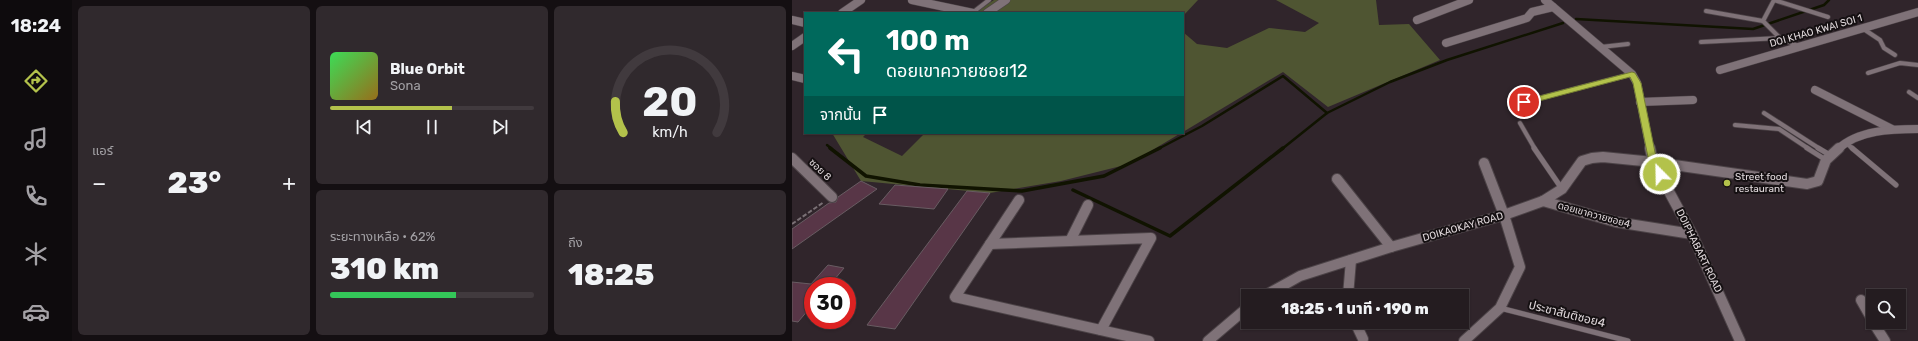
<!DOCTYPE html>
<html lang="th">
<meta charset="utf-8">
<style>
body{margin:0;font-family:Rubik,"Noto Sans Thai",sans-serif;background:#30292d;color:#f1f3f6;height:100vh;display:flex;flex-direction:column;font-size:15px;white-space:nowrap}
*{box-sizing:border-box;margin:0}
p{font-size:13px;color:#a3a1a5}
.icon{flex:none;width:22px;height:22px;fill:none;stroke:currentColor;stroke-width:2;stroke-linecap:round;stroke-linejoin:round}
.map{position:relative;flex:1;overflow:hidden}
.side{display:flex;flex-direction:column;gap:6px;padding:6px;background:#140f12;width:720px}
.side>*{flex:none}
.banner{position:absolute;left:12px;top:12px;width:380px;height:122px;border-radius:0px;box-shadow:0 1px 3px #0004,0 0 0 1px #413a3e;background:#00695c;color:#fff;overflow:hidden}
.controls{position:absolute;left:1074px;top:289px;display:grid;gap:8px}
.controls a{display:grid;place-items:center;width:40px;height:40px;border-radius:0px;background:#241c20;box-shadow:0 1px 3px #0004,0 0 0 1px #413a3e;font-size:20px}
.speed{position:absolute;left:12px;top:277px;display:flex;gap:8px;font-size:20px;font-weight:700;text-align:center}
.speed>*{display:grid;place-content:center;width:52px;height:52px;border-radius:50%;background:#241c20;box-shadow:0 1px 3px #0004,0 0 0 1px #413a3e;line-height:1}
.speed .limit{border:6px solid #d22;background:#fff;color:#111}
.pin{position:absolute;display:grid;place-items:center;width:34px;height:34px;color:#fff;margin:-17px;border:2px solid #fff;border-radius:50%;box-shadow:0 1px 4px #0007}
.me{position:absolute;width:44px;margin:-22px;rotate:337deg;stroke-linejoin:round;filter:drop-shadow(0 0 3px #0008)}
.turn{display:flex;align-items:center;gap:14px;height:84px;padding:0 16px;font-size:18px}
.turn .icon{width:52px;height:52px;stroke-width:2.5}
.turn b{display:block;font-size:28px;line-height:34px}
.then{display:flex;align-items:center;height:38px;padding:0 16px;background:#0003;gap:8px;font-size:15px}
.big{font-size:30px;font-weight:800;line-height:1.1}
.side .tile{flex:1;display:flex;flex-direction:column;justify-content:center;gap:6px;min-width:0;padding:0 14px;border-radius:6px;background:#30292d}
.side .dial{align-items:center;gap:0}
.dial svg{height:104px;overflow:visible;fill:none;stroke:#413a3e;stroke-width:7;stroke-linecap:round;text-anchor:middle}
.dial text{fill:#f1f3f6;stroke:none}
.song{display:flex;align-items:center;gap:12px}
.cover{width:48px;height:48px;border-radius:6px;background:linear-gradient(135deg,hsl(130 70% 55%),hsl(40 70% 35%))}
.played{height:4px;border-radius:2px;background:linear-gradient(90deg,#b3c24b 60%,#413a3e 60%)}
.keys{display:flex;justify-content:space-around;direction:ltr}
.heat{display:flex;justify-content:space-between;align-items:center;font-size:22px;direction:ltr}
.charge{height:6px;border-radius:3px;background:linear-gradient(90deg,#34c759 62%,#413a3e 0)}
.side .tiles{flex:1;display:grid;gap:6px;grid-template-columns:repeat(3,1fr)}
.tile:first-child{grid-row:span 2}
.trip{position:absolute;left:449px;top:289px;width:228px;height:40px;border-radius:0px;background:#241c20;box-shadow:0 1px 3px #0004,0 0 0 1px #413a3e;font-weight:800;line-height:40px;text-align:center}
main{display:flex;flex:1;min-height:0}
.tab-bar{display:flex;flex-direction:column;width:72px;justify-content:space-around;align-items:center;background:#0e0b0d;color:#a3a1a5}
.tab-bar .icon{width:28px;height:28px}
.tab-bar .current{color:#b3c24b}
.tab-bar b{font-size:18px;color:#f1f3f6}
.map>svg:first-child{display:block}
</style>
<main>
<nav class="tab-bar">
<b>18:24</b>
<svg class="icon current" aria-label="directions" viewBox="0 0 24 24"><path d="M12 3l9 9-9 9-9-9zM9 14v-3h6M13 9l2 2-2 2"/></svg>
<svg class="icon" aria-label="music" viewBox="0 0 24 24"><path d="M9 18V5l10-2v13"/><circle cx="6" cy="18" r="3"/><circle cx="16" cy="16" r="3"/></svg>
<svg class="icon" aria-label="phone" viewBox="0 0 24 24"><path d="M5 4h4l2 5-3 2q2 4 5 5l2-3 5 2v4C11 20 4 13 5 4z"/></svg>
<svg class="icon" aria-label="climate" viewBox="0 0 24 24"><path d="M12 3v18M4 7l16 10M4 17L20 7"/></svg>
<svg class="icon" aria-label="car" viewBox="0 0 24 24"><path d="M5 17H2v-5l4-1 3-4h7l3 4 3 1v5h-3M9 17h6M6 11h13"/><circle cx="7" cy="17" r="2"/><circle cx="17" cy="17" r="2"/></svg>
</nav>
<section class="side">
<div class="tiles">
<div class="tile"><p>แอร์</p>
<div class="heat"><a>−</a><b class="big">23°</b><a>+</a></div>
</div>
<div class="tile">
<div class="song"><i class="cover"></i><div><b>Blue Orbit</b><p>Sona</p></div></div>
<div class="played"></div>
<div class="keys"><svg class="icon" aria-label="previous" viewBox="0 0 24 24"><path d="M18 5L8 12l10 7zM5 5v14"/></svg><svg class="icon" aria-label="pause" viewBox="0 0 24 24"><path d="M8 5v14M16 5v14"/></svg><svg class="icon" aria-label="next" viewBox="0 0 24 24"><path d="M6 5l10 7-10 7zM19 5v14"/></svg></div>
</div>
<div class="tile dial"><svg viewBox="0 0 100 80">
<path d="M14 69A42 42 0 1 1 86 69"/>
<path d="M14 69A42 42 0 0 1 8 45" stroke="#b3c24b"/>
<text x="50" y="56" font-size="32" font-weight="700">20</text>
<text x="50" y="72" font-size="11">km/h</text>
</svg></div>
<div class="tile"><p>ระยะทางเหลือ · 62%</p><b class="big">310 km</b><div class="charge"></div></div>
<div class="tile"><p>ถึง</p><b class="big">18:25</b></div>
</div>
</section>
<div class="map">
<svg width="1126" height="341" viewBox="0 0 1126 341">
<rect width="100%" height="100%" fill="#30252b"/>
<g fill="#4f5532">
<path d="M202,0H406L391,16V13H181Z"/>
<path d="M484,0H584L587,25L617,24L648,60L536,107L491,72L391,132V32L405,44L435,48L477,28L513,32L527,23Z"/>
<path d="M40,133H75L71,137L110,156L133,133H389L337,164L269,181L198,193L69,181Z"/>
</g>
<g fill="none" stroke-linecap="round" stroke-linejoin="round">
<g stroke="#101300" stroke-width="2.5">
<path d="M784,19L961,29L1032,5L1037,0"/>
<path d="M35,145L40,149"/>
<path d="M366,149L410,126L491,76L535,113"/>
<path d="M490,149L535,113L598,82L655,60L771,23"/>
</g>
<g stroke="#101300" stroke-width="3.5">
<path d="M38,148L74,176L128,185L230,191L312,176L368,148"/>
<path d="M281,190L378,236L491,148"/>
</g>
</g>
<g fill="#583647" stroke="#685c62">
<path d="M69,181L85,189L0,249V229L37,203L44,202L46,197Z"/>
<path d="M103,185L156,189L142,209L87,204Z"/>
<path d="M175,191L198,193L103,329L75,325Z"/>
<path d="M36,265L52,268L37,286H21V309H17L6,322L0,321V282L19,284Z"/>
</g>
<g fill="none" stroke-linecap="round" stroke-linejoin="round">
<defs>
<g id="lane-far1">
<path d="M982,0L971,21L988,38L1006,46"/>
<path d="M982,0L1036,17"/>
<path d="M184,10L197,0"/>
<path d="M914,11L971,21"/>
<path d="M1070,28L1088,40L1092,48L1103,55"/>
<path d="M909,42L988,38"/>
<path d="M809,47L836,44"/>
<path d="M1076,73L1108,63L1126,65"/>
<path d="M1117,92L1126,98"/>
<path d="M732,102L840,74"/>
<path d="M972,113L1028,149"/>
<path d="M728,123L743,149"/>
<path d="M943,125L987,129L1017,149"/>
<path d="M1053,142L1061,149"/>
</g>
<g id="lane">
<path d="M742,148L770,189"/>
<path d="M1015,148L1034,160"/>
<path d="M1026,148L1038,155"/>
<path d="M1060,148L1104,185"/>
<path d="M708,308L836,341"/>
</g>
<g id="street-far1">
<path d="M120,0L181,13"/>
<path d="M753,0L840,74L845,83L858,149"/>
<path d="M50,13L69,0"/>
<path d="M195,13L214,0"/>
<path d="M0,20L13,23"/>
<path d="M625,20L677,0"/>
<path d="M654,43L735,18L740,12L761,7"/>
<path d="M0,46L13,37"/>
<path d="M928,70L1126,12"/>
<path d="M0,76L13,79"/>
<path d="M1023,90L1100,129"/>
<path d="M848,102L901,100"/>
<path d="M1046,149C1066,130 1100,129 1126,129"/>
</g>
<g id="street">
<path d="M858,148L861,162L900,234L948,341"/>
<path d="M0,158L40,197"/>
<path d="M545,179L599,247"/>
<path d="M227,200L163,297L357,341"/>
<path d="M751,201L824,222L900,234"/>
<path d="M278,241L296,205"/>
<path d="M198,244L359,238L309,330"/>
<path d="M472,296L508,276L599,247L712,215L751,201L770,189L790,161L800,158L811,157L861,162L1015,184L1026,181L1034,160L1047,148"/>
<path d="M556,296L559,260"/>
<path d="M1069,300L1081,321"/>
<path d="M563,322L571,339"/>
<path d="M1081,322L1093,341"/>
<path d="M416,341L456,307"/>
<path d="M672,341L708,308L728,267L712,215L692,163"/>
</g>
</defs>
<use href="#lane-far1" stroke="#4c4347" stroke-width="5.5"/>
<use href="#lane" stroke="#4c4347" stroke-width="6"/>
<use href="#street-far1" stroke="#4c4347" stroke-width="9"/>
<use href="#street" stroke="#4c4347" stroke-width="12"/>
<path stroke="#7a7075" stroke-width="2" stroke-dasharray="4.5 2" stroke-linecap="butt" d="M0,224L32,202"/>
<use href="#lane-far1" stroke="#7f7278" stroke-width="4"/>
<use href="#lane" stroke="#7f7278" stroke-width="5"/>
<use href="#street-far1" stroke="#7f7278" stroke-width="8"/>
<use href="#street" stroke="#7f7278" stroke-width="10"/>
</g>
<path fill="#b3c24b" stroke="#747e31" d="M840,72L843,73L849,83L865,162L872,174L868,177L864,176L857,162L841,83L838,77L732,105L728,102L732,100Z"/>
<circle fill="#b3c24b" stroke="#151012" stroke-width="1.5" cx="935" cy="183" r="4"/>
<g text-anchor="middle" dominant-baseline="central" stroke-width="4" stroke-linejoin="round" paint-order="stroke">
<g font-size="10" fill="#e1d9dc" stroke="#151012">
<text transform="translate(1024 31) rotate(-16)">DOI KHAO KWAI SOI 1</text>
<text transform="translate(28 170) rotate(44)">ซอย 8</text>
<text transform="translate(802 215) rotate(15)">ดอยเขาควายซอย4</text>
<text transform="translate(671 227) rotate(-16)">DOIKAOKAY ROAD</text>
<text transform="translate(907 251) rotate(64)">DOIPHABART ROAD</text>
</g>
<g font-size="10" fill="#e1d9dc" stroke="#151012" text-anchor="start">
<text x="943" y="177">Street food<tspan x="943" dy="12">restaurant</tspan></text>
</g>
<g font-size="12" fill="#e1d9dc" stroke="#151012">
<text transform="translate(775 314) rotate(14)">ประชาสันติซอย4</text>
</g>
</g>
</svg>
<div class="controls">
<a><svg class="icon" aria-label="search" viewBox="0 0 24 24"><circle cx="10" cy="10" r="6"/><path d="M15 15l6 6"/></svg></a>
</div>
<div class="speed"><div class="limit">30</div></div>
<div class="pin" style="left:732px;top:102px;background:#d93025"><svg class="icon" aria-label="arrive" viewBox="0 0 24 24"><path d="M6 21V4h12l-3 4 3 4H6"/></svg></div>
<svg class="me" style="left:868px;top:174px" viewBox="-20 -20 40 40"><circle r="17" fill="#b3c24b" stroke="#fff" stroke-width="3"/><path d="M0-11L8 9 0 5-8 9z" fill="#fff"/></svg>
<div class="trip">18:25 · 1 นาที · 190 m</div>
<div class="banner">
<div class="turn"><svg class="icon" aria-label="left" viewBox="0 0 24 24"><path d="M17 20v-9H6M10 6l-5 5 5 5"/></svg><div><b>100 m</b>ดอยเขาควายซอย12</div></div>
<div class="then">จากนั้น<svg class="icon" aria-label="arrive" viewBox="0 0 24 24"><path d="M6 21V4h12l-3 4 3 4H6"/></svg></div>
</div>
</div>
</main>
